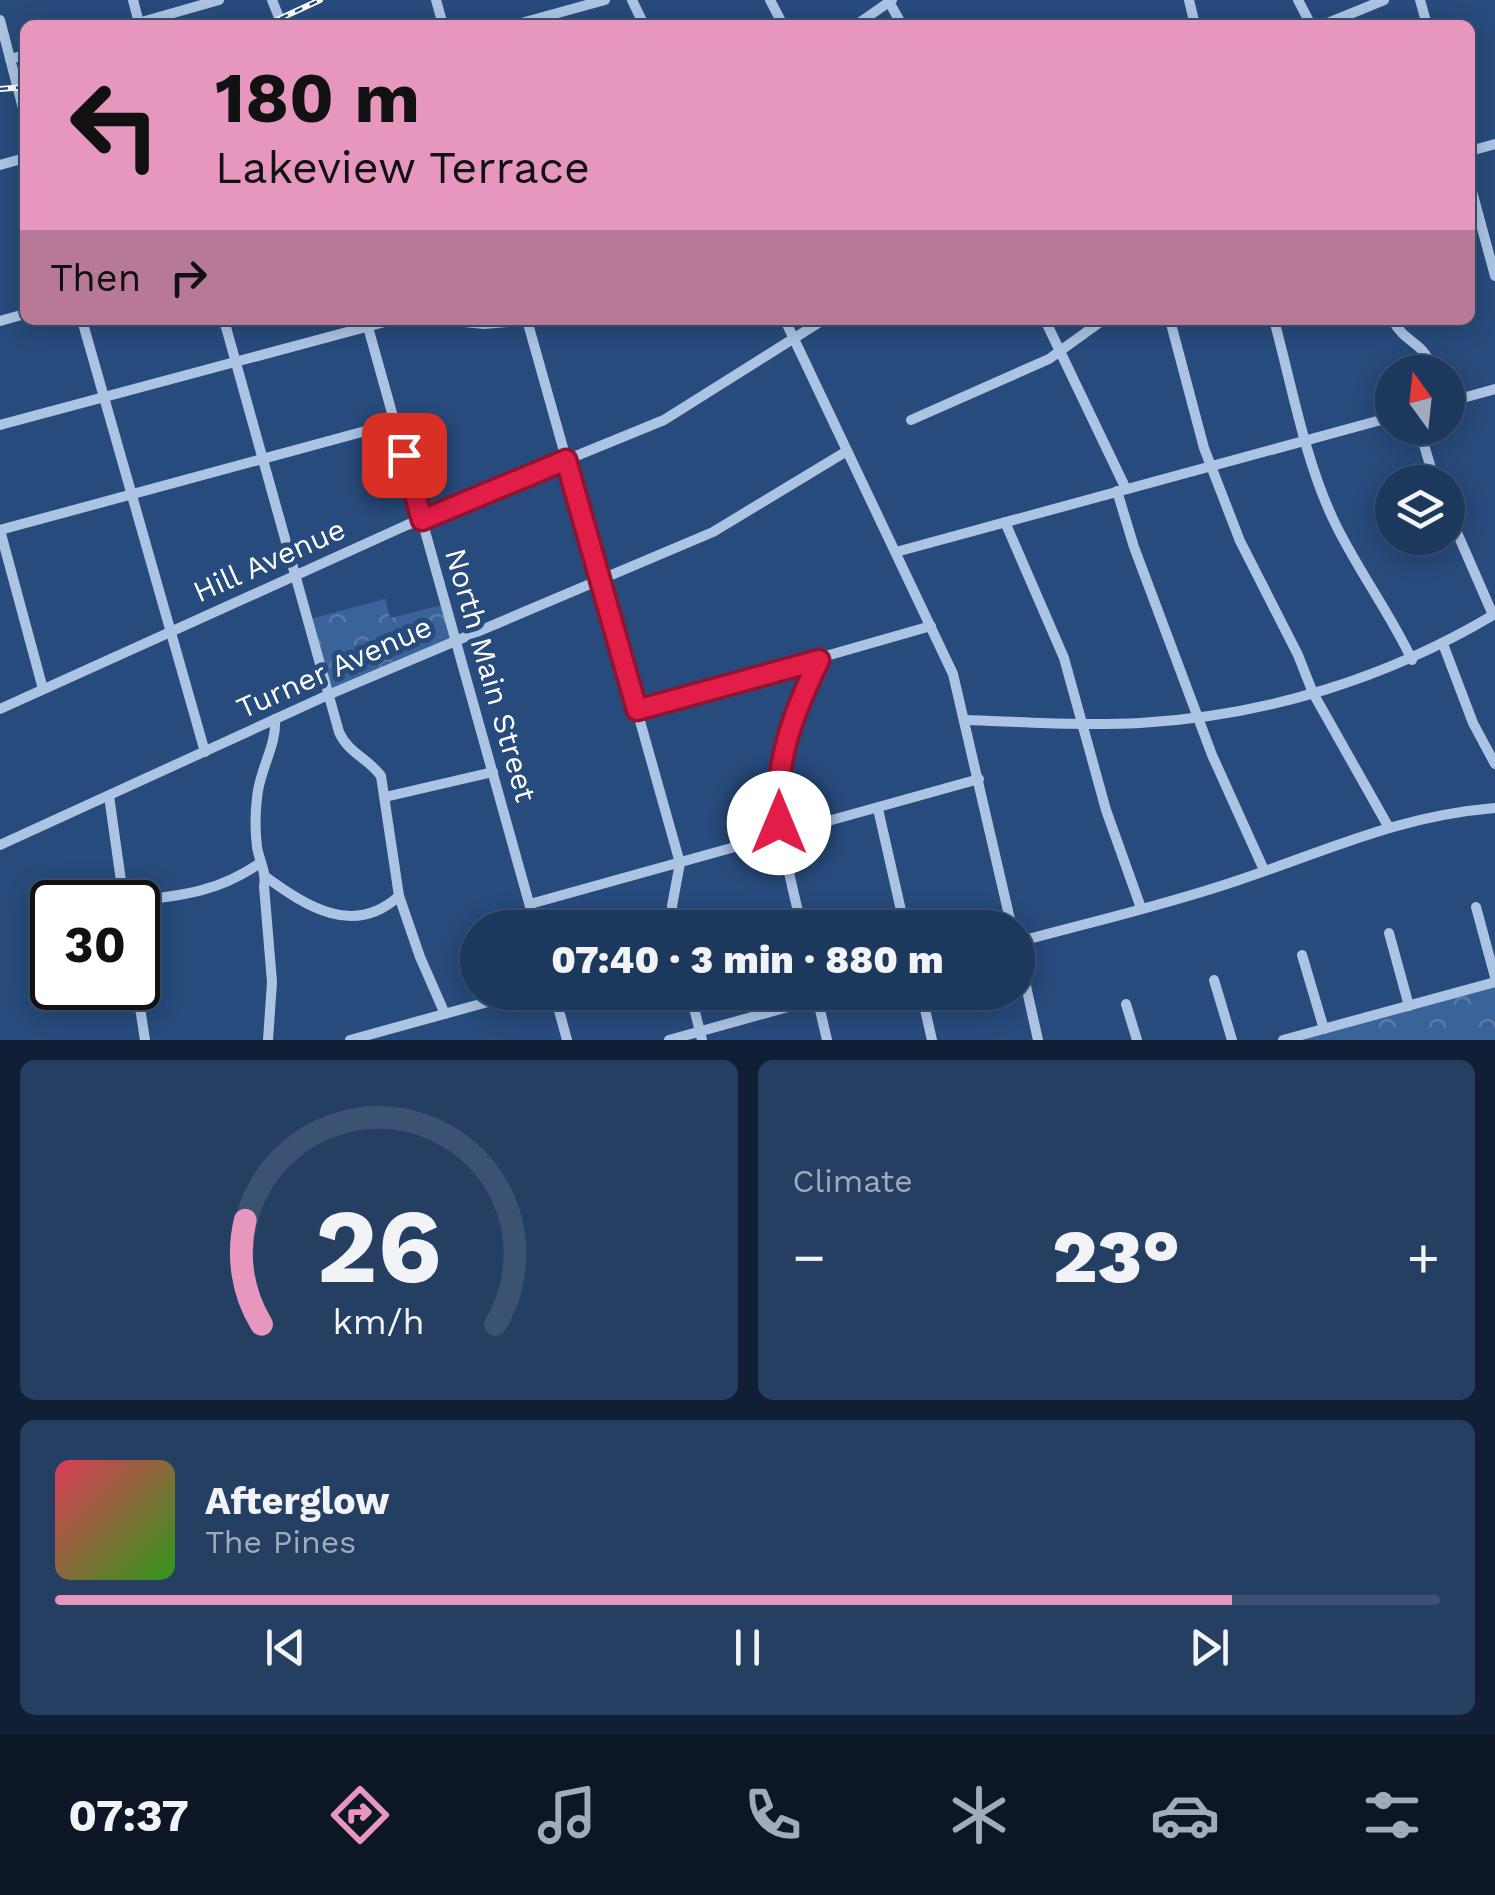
<!DOCTYPE html>
<meta charset="utf-8">
<style>
body{margin:0;font-family:"Work Sans",sans-serif;background:#253f63;color:#f1f3f6;height:100vh;display:flex;flex-direction:column;font-size:38px;white-space:nowrap}
*{box-sizing:border-box;margin:0}
p{font-size:32px;color:#a0acbc}
.icon{flex:none;width:55px;height:55px;fill:none;stroke:currentColor;stroke-width:2;stroke-linecap:round;stroke-linejoin:round}
.map{position:relative;height:1040px;overflow:hidden}
.drawer{display:flex;flex-direction:column;gap:20px;padding:20px;background:#101f33;flex:1}
.drawer>*{flex:none}
.guide{position:absolute;left:20px;top:20px;width:1455px;height:305px;border-radius:15px;box-shadow:0 5px 25px #0003,0 0 0 2px #3b5272;background:#e797bd;color:#111;overflow:hidden}
.needle{width:65px;rotate:345deg}
.fabs{position:absolute;left:1375px;top:355px;display:grid;gap:20px}
.fabs a{display:grid;place-items:center;width:90px;height:90px;border-radius:50%;background:#1d385d;box-shadow:0 5px 25px #0003,0 0 0 2px #3b5272;font-size:50px}
.speed{position:absolute;left:30px;top:880px;display:flex;gap:20px;font-size:50px;font-weight:700;text-align:center}
.speed>*{display:grid;place-content:center;width:130px;height:130px;border-radius:50%;background:#1d385d;box-shadow:0 5px 25px #0003,0 0 0 2px #3b5272;line-height:1}
.speed .limit{border:5px solid #111;border-radius:15px;background:#fff;color:#111}
.pin{position:absolute;display:grid;place-items:center;width:85px;height:85px;color:#fff;margin:-42px;border-radius:20px;box-shadow:0 5px 15px #0006}
.me{position:absolute;width:110px;margin:-55px;rotate:0deg;stroke-linejoin:round;filter:drop-shadow(0 0 8px #0008)}
.turn{display:flex;align-items:center;gap:35px;height:210px;padding:0 30px;font-size:45px}
.turn .icon{width:130px;height:130px;stroke-width:2.5}
.turn b{display:block;font-size:70px;line-height:85px}
.then{display:flex;align-items:center;height:95px;padding:0 30px;background:#0003;gap:20px;font-size:38px}
.big{font-size:75px;font-weight:800;line-height:1.1}
.drawer .card{flex:1;display:flex;flex-direction:column;justify-content:center;gap:15px;min-width:0;padding:0 35px;border-radius:15px;background:#253f63}
.drawer .dial{align-items:center;gap:0}
.dial svg{height:260px;overflow:visible;fill:none;stroke:#3b5272;stroke-width:7;stroke-linecap:round;text-anchor:middle}
.dial text{fill:#f1f3f6;stroke:none}
.song{display:flex;align-items:center;gap:30px}
.cover{width:120px;height:120px;border-radius:15px;background:linear-gradient(135deg,hsl(350 70% 55%),hsl(110 70% 35%))}
.played{height:10px;border-radius:5px;background:linear-gradient(90deg,#e797bd 85%,#3b5272 85%)}
.keys{display:flex;justify-content:space-around;direction:ltr}
.heat{display:flex;justify-content:space-between;align-items:center;font-size:55px;direction:ltr}
.drawer .tiles{flex:1;display:grid;gap:20px;grid-template-columns:1fr 1fr}
.card:last-child{grid-column:span 2}
.trip{position:absolute;left:460px;top:910px;width:575px;height:100px;border-radius:50px;background:#1d385d;box-shadow:0 5px 25px #0003,0 0 0 2px #3b5272;font-weight:800;line-height:100px;text-align:center}
.tabs{display:flex;height:160px;justify-content:space-around;align-items:center;background:#0c1625;color:#a0acbc}
.tabs .icon{width:70px;height:70px}
.tabs .current{color:#e797bd}
.tabs b{font-size:45px;color:#f1f3f6}
.map>svg:first-child{display:block}
</style>
<div class="map">
<svg width="1495" height="1040" viewBox="0 0 1495 1040">
<defs>
<pattern id="park-crowns" width="20" height="18" patternUnits="userSpaceOnUse" patternTransform="scale(2.5)"><rect width="20" height="18" fill="#3a6499"/><path d="M2 6a3 3 0 1 1 6 0M12 15a3 3 0 1 1 6 0" fill="none" stroke="#587ba8"/></pattern>
</defs>
<rect width="100%" height="100%" fill="#274b7c"/>
<g fill="url(#park-crowns)">
<path d="M385,599L390,618L442,605L451,639L331,692L310,619Z"/>
<path d="M1495,987V1040H1299Z"/>
</g>
<g fill="none" stroke-linecap="round" stroke-linejoin="round">
<g stroke="#acc4e4" stroke-width="10">
<path d="M133,0L139,23"/>
<path d="M272,0L282,25"/>
<path d="M436,0L443,25"/>
<path d="M632,0L644,25"/>
<path d="M770,0L783,25"/>
<path d="M888,0L902,25"/>
<path d="M1189,0L1195,25"/>
<path d="M1298,0L1311,25"/>
<path d="M1420,0L1427,25"/>
<path d="M0,20L25,116"/>
<path d="M131,25L219,0"/>
<path d="M514,25L605,0"/>
<path d="M856,25L892,0"/>
<path d="M1323,25L1384,0"/>
<path d="M10,59L25,55"/>
<path d="M1470,151L1495,144"/>
<path d="M0,165L25,158"/>
<path d="M1470,184L1495,276"/>
<path d="M82,320L205,752"/>
<path d="M224,320L339,732C348,753 368,758 381,776L399,896L420,957L445,1014"/>
<path d="M366,320L536,928"/>
<path d="M445,320L484,324L529,320"/>
<path d="M527,320L680,863L672,906L674,928"/>
<path d="M785,320L953,674L1012,928"/>
<path d="M1045,320L1126,489"/>
<path d="M1170,320L1204,448L1240,541L1298,655L1313,693L1388,826"/>
<path d="M1274,320C1292,386 1304,457 1333,519C1356,568 1389,611 1412,660"/>
<path d="M1393,320C1405,345 1425,340 1433,372"/>
<path d="M0,321L25,314"/>
<path d="M1448,402L1495,389"/>
<path d="M911,420L1049,359L1103,320"/>
<path d="M0,425L392,320"/>
<path d="M1419,428L1435,482"/>
<path d="M1117,491L1134,547L1212,755L1264,870"/>
<path d="M1448,512L1493,615"/>
<path d="M1005,522L1064,658L1106,810L1141,908"/>
<path d="M0,530L395,423"/>
<path d="M0,530L43,689"/>
<path d="M896,552L1392,417"/>
<path d="M1443,644L1473,723L1495,764"/>
<path d="M0,709L407,525L664,420L823,320"/>
<path d="M637,710L931,626"/>
<path d="M965,720C1023,722 1082,726 1140,723C1266,716 1388,678 1495,614"/>
<path d="M109,796L124,902C177,896 215,894 260,863"/>
<path d="M385,797L493,772"/>
<path d="M878,809L905,928"/>
<path d="M0,845L328,695L713,532L847,451"/>
<path d="M266,877C307,907 354,937 399,896"/>
<path d="M530,904L979,779"/>
<path d="M1476,907L1495,977"/>
<path d="M802,928C787,864 768,802 785,738C793,710 807,685 819,659"/>
<path d="M1389,933L1409,1006"/>
<path d="M1018,942C1091,922 1166,905 1239,880C1329,850 1398,816 1495,808"/>
<path d="M1018,950L1038,1040"/>
<path d="M1302,955L1324,1029"/>
<path d="M1214,980L1232,1040"/>
<path d="M137,988L145,1040"/>
<path d="M554,992L567,1040"/>
<path d="M690,992L702,1040"/>
<path d="M921,992L932,1040"/>
<path d="M817,997L827,1040"/>
<path d="M1126,1004L1137,1040"/>
<path d="M268,1040L272,982L264,886C267,873 259,860 257,847C255,830 255,814 257,798C259,770 277,746 275,719"/>
<path d="M350,1040L524,992"/>
<path d="M669,1040L842,992"/>
<path d="M1283,1040L1495,982"/>
</g>
<defs>
<g id="rail">
<path d="M266,25L320,0"/>
<path d="M0,89L25,87"/>
</g>
</defs>
<use href="#rail" stroke="#fff" stroke-width="6"/>
<use href="#rail" stroke="#274b7c" stroke-width="2.5" stroke-dasharray="8" stroke-linecap="butt"/>
</g>
<g fill="none" stroke-linecap="round" stroke-linejoin="round">
<defs>
<path id="route" d="M404,455L422,520L566,460L637,710L819,660C793,714 774,762 779,823"/>
</defs>
<use href="#route" stroke="#92132f" stroke-width="25"/>
<use href="#route" stroke="#e11d48" stroke-width="18"/>
</g>
<g text-anchor="middle" dominant-baseline="central" stroke-width="10" stroke-linejoin="round" paint-order="stroke">
<g font-size="30" fill="#fff" stroke="#274b7c">
<text transform="translate(269 560) rotate(-24)">Hill Avenue</text>
<text transform="translate(334 667) rotate(-24)">Turner Avenue</text>
<text transform="translate(491 675) rotate(74)">North Main Street</text>
</g>
</g>
</svg>
<div class="fabs">
<a><svg class="needle" viewBox="-14 -14 28 28"><path d="M0-13l5 13h-10z" fill="#e53935"/><path d="M0 13l5-13h-10z" fill="#a0acbc"/></svg></a>
<a><svg class="icon" aria-label="layers" viewBox="0 0 24 24"><path d="M12 4l9 5-9 5-9-5zM3 14l9 5 9-5"/></svg></a>
</div>
<div class="speed"><div class="limit">30</div></div>
<div class="pin" style="left:404px;top:455px;background:#d93025"><svg class="icon" aria-label="arrive" viewBox="0 0 24 24"><path d="M6 21V4h12l-3 4 3 4H6"/></svg></div>
<svg class="me" style="left:779px;top:823px" viewBox="-20 -20 40 40"><circle r="19" fill="#fff"/><path d="M0-13L10 11 0 6-10 11z" fill="#e11d48"/></svg>
<div class="trip">07:40 · 3 min · 880 m</div>
<div class="guide">
<div class="turn"><svg class="icon" aria-label="left" viewBox="0 0 24 24"><path d="M17 20v-9H6M10 6l-5 5 5 5"/></svg><div><b>180 m</b>Lakeview Terrace</div></div>
<div class="then">Then<svg class="icon" aria-label="right" viewBox="0 0 24 24"><path d="M7 20v-9h11M14 6l5 5-5 5"/></svg></div>
</div>
</div>
<section class="drawer">
<div class="tiles">
<div class="card dial"><svg viewBox="0 0 100 80">
<path d="M14 69A42 42 0 1 1 86 69"/>
<path d="M14 69A42 42 0 0 1 9 37" stroke="#e797bd"/>
<text x="50" y="56" font-size="32" font-weight="700">26</text>
<text x="50" y="72" font-size="11">km/h</text>
</svg></div>
<div class="card"><p>Climate</p>
<div class="heat"><a>−</a><b class="big">23°</b><a>+</a></div>
</div>
<div class="card">
<div class="song"><i class="cover"></i><div><b>Afterglow</b><p>The Pines</p></div></div>
<div class="played"></div>
<div class="keys"><svg class="icon" aria-label="previous" viewBox="0 0 24 24"><path d="M18 5L8 12l10 7zM5 5v14"/></svg><svg class="icon" aria-label="pause" viewBox="0 0 24 24"><path d="M8 5v14M16 5v14"/></svg><svg class="icon" aria-label="next" viewBox="0 0 24 24"><path d="M6 5l10 7-10 7zM19 5v14"/></svg></div>
</div>
</div>
</section>
<nav class="tabs">
<b>07:37</b>
<svg class="icon current" aria-label="directions" viewBox="0 0 24 24"><path d="M12 3l9 9-9 9-9-9zM9 14v-3h6M13 9l2 2-2 2"/></svg>
<svg class="icon" aria-label="music" viewBox="0 0 24 24"><path d="M9 18V5l10-2v13"/><circle cx="6" cy="18" r="3"/><circle cx="16" cy="16" r="3"/></svg>
<svg class="icon" aria-label="phone" viewBox="0 0 24 24"><path d="M5 4h4l2 5-3 2q2 4 5 5l2-3 5 2v4C11 20 4 13 5 4z"/></svg>
<svg class="icon" aria-label="climate" viewBox="0 0 24 24"><path d="M12 3v18M4 7l16 10M4 17L20 7"/></svg>
<svg class="icon" aria-label="car" viewBox="0 0 24 24"><path d="M5 17H2v-5l4-1 3-4h7l3 4 3 1v5h-3M9 17h6M6 11h13"/><circle cx="7" cy="17" r="2"/><circle cx="17" cy="17" r="2"/></svg>
<svg class="icon" aria-label="filters" viewBox="0 0 24 24"><path d="M4 7h16M4 17h16"/><circle cx="9" cy="7" r="2"/><circle cx="15" cy="17" r="2"/></svg>
</nav>
